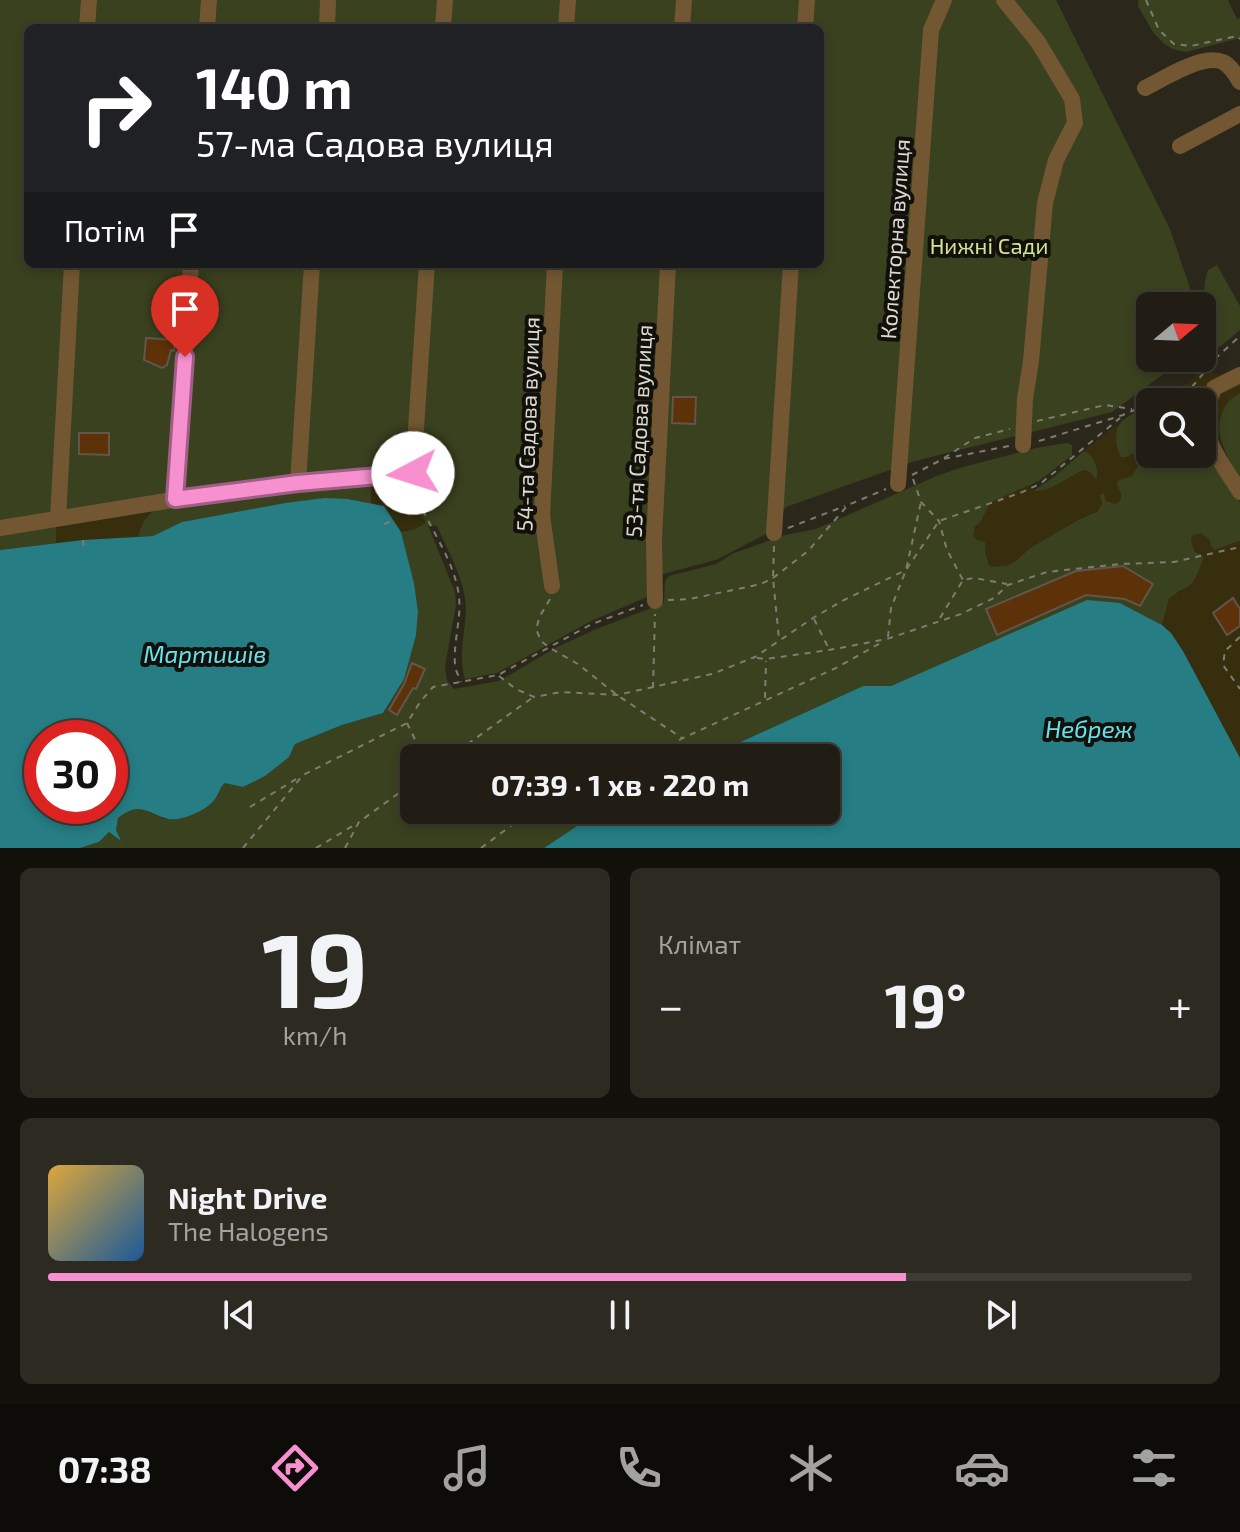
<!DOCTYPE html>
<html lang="uk">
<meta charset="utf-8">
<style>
body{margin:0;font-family:"Exo 2",sans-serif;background:#2d2a22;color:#f1f3f6;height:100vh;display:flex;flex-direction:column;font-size:30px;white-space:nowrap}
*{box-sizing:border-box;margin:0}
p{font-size:26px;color:#a2a2a0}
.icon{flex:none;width:44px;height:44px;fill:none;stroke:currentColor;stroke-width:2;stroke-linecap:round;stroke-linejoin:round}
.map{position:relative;height:848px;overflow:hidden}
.details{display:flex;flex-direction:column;gap:20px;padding:20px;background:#12100b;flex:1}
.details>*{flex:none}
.banner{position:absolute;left:24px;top:24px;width:800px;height:244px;border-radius:12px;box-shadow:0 4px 12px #0003,0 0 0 2px #3e3b34;background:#202124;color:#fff;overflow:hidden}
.needle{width:52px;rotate:71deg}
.fabs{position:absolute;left:1136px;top:292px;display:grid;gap:16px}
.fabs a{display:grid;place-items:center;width:80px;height:80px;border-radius:12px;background:#211d14;box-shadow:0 4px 12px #0003,0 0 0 2px #3e3b34;font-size:40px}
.speed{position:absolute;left:24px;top:720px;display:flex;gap:16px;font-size:40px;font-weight:700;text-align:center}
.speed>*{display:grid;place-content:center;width:104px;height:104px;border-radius:50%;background:#211d14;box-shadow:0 4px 12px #0003,0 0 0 2px #3e3b34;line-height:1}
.speed .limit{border:12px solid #d22;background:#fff;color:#111}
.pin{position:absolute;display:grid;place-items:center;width:68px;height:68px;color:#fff;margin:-82px -34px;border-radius:50% 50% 50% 0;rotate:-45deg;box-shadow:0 0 8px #0007}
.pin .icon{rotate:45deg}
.me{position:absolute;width:88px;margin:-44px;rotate:265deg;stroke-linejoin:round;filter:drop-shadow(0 0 6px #0008)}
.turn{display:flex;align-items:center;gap:28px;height:168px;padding:0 40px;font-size:36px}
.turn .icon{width:104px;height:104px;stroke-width:2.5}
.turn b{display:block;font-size:56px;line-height:68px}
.then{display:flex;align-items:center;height:76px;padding:0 40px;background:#0003;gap:16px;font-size:30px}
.big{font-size:60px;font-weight:700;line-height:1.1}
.details .card{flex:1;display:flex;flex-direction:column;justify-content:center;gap:12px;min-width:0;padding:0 28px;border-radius:12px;background:#2d2a22}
.details .dial{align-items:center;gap:0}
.dial b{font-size:104px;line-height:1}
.song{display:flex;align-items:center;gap:24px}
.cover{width:96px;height:96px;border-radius:12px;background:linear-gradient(135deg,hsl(40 70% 55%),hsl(210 70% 35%))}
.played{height:8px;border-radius:4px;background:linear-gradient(90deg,#f690cf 75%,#3e3b34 75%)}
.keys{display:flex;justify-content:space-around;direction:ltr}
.heat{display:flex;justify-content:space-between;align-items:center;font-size:44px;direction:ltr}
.details .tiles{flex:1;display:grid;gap:20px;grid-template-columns:1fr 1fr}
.card:last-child{grid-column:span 2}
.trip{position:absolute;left:400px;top:744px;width:440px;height:80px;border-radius:12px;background:#211d14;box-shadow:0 4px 12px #0003,0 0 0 2px #3e3b34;font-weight:700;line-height:80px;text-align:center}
.menu{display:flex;height:128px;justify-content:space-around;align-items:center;background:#0d0c08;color:#a2a2a0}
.menu .icon{width:56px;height:56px}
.menu .current{color:#f690cf}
.menu b{font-size:36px;color:#f1f3f6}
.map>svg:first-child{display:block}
</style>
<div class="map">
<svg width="1240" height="848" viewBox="0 0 1240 848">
<rect width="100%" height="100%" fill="#2c271b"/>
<g fill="#3a411f" fill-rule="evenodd">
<path d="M0,0H1056L1170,229L1196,306H1150V358H1185L1112,412L915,461L786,507L766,534L716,560L659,575L652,595L591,621L497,673L465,679C458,656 465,634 466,610C466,581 448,552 437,526L428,525L455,592L456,605L445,667L447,680L454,689L499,681L557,647L594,630L664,603L665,581L669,576L716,564L734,553L785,535L816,529L939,475L963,467L1036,448L1067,443L1072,445V455L1039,481L990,503L981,522L974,528L985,542V551L989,565L1014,562L1030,548L1078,520L1098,511L1100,495L1117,486V481L1142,461L1146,449L1150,446V454H1202V425L1205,447L1240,502V541L1215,550L1211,546L1209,539L1201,554L1204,557C1201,566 1196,582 1188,587C1185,589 1178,591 1176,594C1167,602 1166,614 1162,625L1120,603L981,647L891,686H863L736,744L715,758H414V810H601L544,848H80L99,842L109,832L120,840L116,830L118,817L129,809H144L164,819H181L201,810L225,783L289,757L295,744L342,725L383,713L404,679L418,611L414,583L401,532L415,529L384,506L348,499L285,503L182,522L153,536L83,540L0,550ZM28,28H820V264H28Z"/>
<path d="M1138,0H1228L1237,19L1240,18V38L1186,52L1173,49L1164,44L1153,32L1138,6Z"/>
<path d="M1217,265L1240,306V330L1218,348C1217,337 1216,325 1213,315C1205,294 1201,292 1208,270Z"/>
<path d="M1240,393V480C1225,454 1201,412 1240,393Z"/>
<path d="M1150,405V436L1136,452L1125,458L1120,457C1107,423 1124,418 1150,405Z"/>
<path d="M1084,451C1094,454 1099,468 1097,478H1095L1085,470C1068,476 1051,493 1033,491L1054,477Z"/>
</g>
<g fill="#362e0d">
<path d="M1203,369C1218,375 1224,378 1240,369V393C1217,404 1215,433 1225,454C1230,463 1238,473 1240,483C1240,488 1240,496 1240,502L1205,446L1202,402H1166L1160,401L1158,396L1190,382Z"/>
<path d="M1118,424C1115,434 1115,447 1121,457C1133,459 1142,445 1150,436V446L1132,476L1117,481C1116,489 1125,493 1119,502L1115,504L1106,501L1104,494H1101L1100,495L1102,503L1098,511L1078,520L1030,548L1014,562L1007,566L991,567L985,551V542C969,539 972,533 980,523C984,517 987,509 990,503L1030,485L1033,491C1051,493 1068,476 1085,470L1090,472L1095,478H1097C1099,468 1094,454 1084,451Z"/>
<path d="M384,480C409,487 415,502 426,523L415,529L401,532L384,506L371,504V481Z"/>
<path d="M153,505V511L144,521L137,538L56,543V520Z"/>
<path d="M1201,533L1209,539L1211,546L1215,550L1240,541V758L1183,651L1167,628L1162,625L1169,598L1187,588L1194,581L1203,561V555L1195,552L1191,541L1192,536Z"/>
</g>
<g fill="#267d84" fill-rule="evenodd">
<path d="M325,498L348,499L384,506L401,532L414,583L418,611L416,635L404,679L383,713L342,725L295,744L289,757L265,776L243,787L225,783C219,788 220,792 215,799C209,808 193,815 183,818C154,826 147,794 118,818L116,830L121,841L109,832L99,842L80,848H0V550L83,540L153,536L182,522L285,503ZM42,738H110V806H42Z"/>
<path d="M1087,600L1120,603L1162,625L1171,633L1183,651L1240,758V848H544L601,810H826V758H715L736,744L863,686H891Z"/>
</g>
<g fill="#5d3209" stroke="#61554c" stroke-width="2">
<path d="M146,338L175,340L174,351L171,350L167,365L162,368L144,360Z"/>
<path d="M673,397H696L695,424L672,423Z"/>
<path d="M79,433H109V455L79,454Z"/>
<path d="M1123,566L1153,584L1140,606L1125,599L1086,595L997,635L986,609L1076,571Z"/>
<path d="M1233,598L1240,609V626L1227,635L1213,613Z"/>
<path d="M412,663L425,669L416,689L413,688L397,715L389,710L404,684Z"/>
</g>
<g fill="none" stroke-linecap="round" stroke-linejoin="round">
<g stroke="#807c72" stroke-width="2" stroke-dasharray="6 6" stroke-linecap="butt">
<path d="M1146,0L1159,30L1174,44L1191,46L1237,36L1240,39"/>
<path d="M1192,387L1217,357L1240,336"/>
<path d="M1152,401C1167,394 1182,387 1199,388"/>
<path d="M1037,421L1105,405L1132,409"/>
<path d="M1039,441L1123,415L1150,403"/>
<path d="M944,458L975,438L1010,429"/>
<path d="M912,475L943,459L1009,446"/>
<path d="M913,479L921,502L939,521L947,550L963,580"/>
<path d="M414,488C425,523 451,553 458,590C463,615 453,640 455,665C455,670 459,676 461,682"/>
<path d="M384,524L394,520"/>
<path d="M788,528L845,506"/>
<path d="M83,540L84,550"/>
<path d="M774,546L773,578L779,639"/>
<path d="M550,599L540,616L536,629L541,641L550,648L578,664L617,695L682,738"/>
<path d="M668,600L690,599L761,584L773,578L808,551L848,505L886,489"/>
<path d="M940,618L963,580L974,578L1007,584"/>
<path d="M814,619L829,649"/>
<path d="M888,637L891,608L906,570L921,502"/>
<path d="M1240,637L1225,651L1223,665L1240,689"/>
<path d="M757,658L766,659L829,650L887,639L961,614L994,598L1008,585L1047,572L1120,564L1174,562L1240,547"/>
<path d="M499,676L516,689L534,697L561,692L617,695L712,674L755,657L813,618L844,600L906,570L939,521L1020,493L1040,484L1120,418"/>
<path d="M653,688L655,614"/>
<path d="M765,698L766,661"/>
<path d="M407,723L424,758"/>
<path d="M448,758L532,698"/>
<path d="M648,758L683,738L836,668L884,641"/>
<path d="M250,807L298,778"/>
<path d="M243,848L303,775L407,723L420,702L433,687L498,675L592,624L643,605"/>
<path d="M316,848L356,824"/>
<path d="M345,848L359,822L414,782"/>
<path d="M481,848L532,810"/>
</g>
<g stroke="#735733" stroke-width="16">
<path d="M1004,0L1038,42L1072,99L1075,123L1056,160L1045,203L1031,361L1025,399L1023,445"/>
<path d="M87,28L89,0"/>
<path d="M207,28L209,0"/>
<path d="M327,28L328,0"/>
<path d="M443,28L445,0"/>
<path d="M566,28L568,0"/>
<path d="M682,28L684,0"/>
<path d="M805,28L807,0"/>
<path d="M1145,88C1163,79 1203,53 1223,62C1231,66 1236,75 1240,82"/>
<path d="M1180,146L1240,114"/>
<path d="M1240,375L1214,388C1212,396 1206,405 1205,412C1201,440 1227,470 1240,492"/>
<path d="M298,483L312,264"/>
<path d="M898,484L931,30L944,0"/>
<path d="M175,499L191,264"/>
<path d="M58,518L72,264"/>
<path d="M0,528L191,497L298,483L413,473L427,264"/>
<path d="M774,533L791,264"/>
<path d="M552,586L542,515L555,264"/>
<path d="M655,601L654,539L668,264"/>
</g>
</g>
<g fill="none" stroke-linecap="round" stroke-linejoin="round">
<defs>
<path id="route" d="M185,357L175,499L298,483L413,473"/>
</defs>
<use href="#route" stroke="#a05e87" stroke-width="20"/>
<use href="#route" stroke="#f690cf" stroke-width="14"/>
</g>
<g text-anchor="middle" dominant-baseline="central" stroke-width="8" stroke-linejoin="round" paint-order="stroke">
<g font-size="22" fill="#dcd9d1" stroke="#12100b">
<text transform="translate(894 239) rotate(-86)">Колекторна вулиця</text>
<text transform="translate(527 424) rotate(-88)">54-та Садова вулиця</text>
<text transform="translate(638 431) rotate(-87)">53-тя Садова вулиця</text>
</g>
<g font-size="22" fill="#d4e691" stroke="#12100b">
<text x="989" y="245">Нижні Сади</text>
</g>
<g font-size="24" font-style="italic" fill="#67e2ed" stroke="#12100b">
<text x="205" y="653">Мартишів</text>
<text x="1089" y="728">Небреж</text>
</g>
</g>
</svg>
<div class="fabs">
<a><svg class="needle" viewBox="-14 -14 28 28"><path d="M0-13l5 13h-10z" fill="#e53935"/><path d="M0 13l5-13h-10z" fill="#a2a2a0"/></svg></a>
<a><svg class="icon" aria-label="search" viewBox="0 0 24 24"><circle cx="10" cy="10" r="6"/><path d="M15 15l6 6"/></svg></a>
</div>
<div class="speed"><div class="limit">30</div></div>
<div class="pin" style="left:185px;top:357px;background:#d93025"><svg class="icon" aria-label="arrive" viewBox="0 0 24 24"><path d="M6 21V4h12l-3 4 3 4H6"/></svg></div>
<svg class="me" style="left:413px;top:473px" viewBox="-20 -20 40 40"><circle r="19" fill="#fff"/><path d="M0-13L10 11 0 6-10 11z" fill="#f690cf"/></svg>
<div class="trip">07:39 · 1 хв · 220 m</div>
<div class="banner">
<div class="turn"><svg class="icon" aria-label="right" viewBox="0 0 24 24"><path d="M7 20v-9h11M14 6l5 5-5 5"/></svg><div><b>140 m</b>57-ма Садова вулиця</div></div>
<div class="then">Потім<svg class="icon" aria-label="arrive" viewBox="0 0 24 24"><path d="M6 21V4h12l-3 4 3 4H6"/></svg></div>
</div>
</div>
<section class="details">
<div class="tiles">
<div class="card dial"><b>19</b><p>km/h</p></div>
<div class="card"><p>Клімат</p>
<div class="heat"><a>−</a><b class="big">19°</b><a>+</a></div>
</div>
<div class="card">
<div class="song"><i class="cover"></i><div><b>Night Drive</b><p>The Halogens</p></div></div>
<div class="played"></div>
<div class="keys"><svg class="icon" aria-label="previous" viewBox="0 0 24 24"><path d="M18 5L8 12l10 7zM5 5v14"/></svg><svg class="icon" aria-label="pause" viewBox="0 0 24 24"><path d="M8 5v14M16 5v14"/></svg><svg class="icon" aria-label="next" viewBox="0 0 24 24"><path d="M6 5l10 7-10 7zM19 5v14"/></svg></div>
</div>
</div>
</section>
<nav class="menu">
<b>07:38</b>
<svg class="icon current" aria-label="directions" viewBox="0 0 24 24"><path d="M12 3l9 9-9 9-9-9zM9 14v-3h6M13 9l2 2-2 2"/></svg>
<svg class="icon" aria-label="music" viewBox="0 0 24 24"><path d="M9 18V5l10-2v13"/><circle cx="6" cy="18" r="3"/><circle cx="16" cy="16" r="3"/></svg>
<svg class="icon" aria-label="phone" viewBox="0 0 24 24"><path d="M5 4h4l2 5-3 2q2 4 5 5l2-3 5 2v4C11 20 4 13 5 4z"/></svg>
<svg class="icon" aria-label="climate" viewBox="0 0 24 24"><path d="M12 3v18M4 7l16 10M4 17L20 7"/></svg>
<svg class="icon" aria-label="car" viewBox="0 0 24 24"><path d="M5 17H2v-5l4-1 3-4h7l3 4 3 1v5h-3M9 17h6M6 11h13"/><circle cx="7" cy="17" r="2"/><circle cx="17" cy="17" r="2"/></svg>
<svg class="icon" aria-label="filters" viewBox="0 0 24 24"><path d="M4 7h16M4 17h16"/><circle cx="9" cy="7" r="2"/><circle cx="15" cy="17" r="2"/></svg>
</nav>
